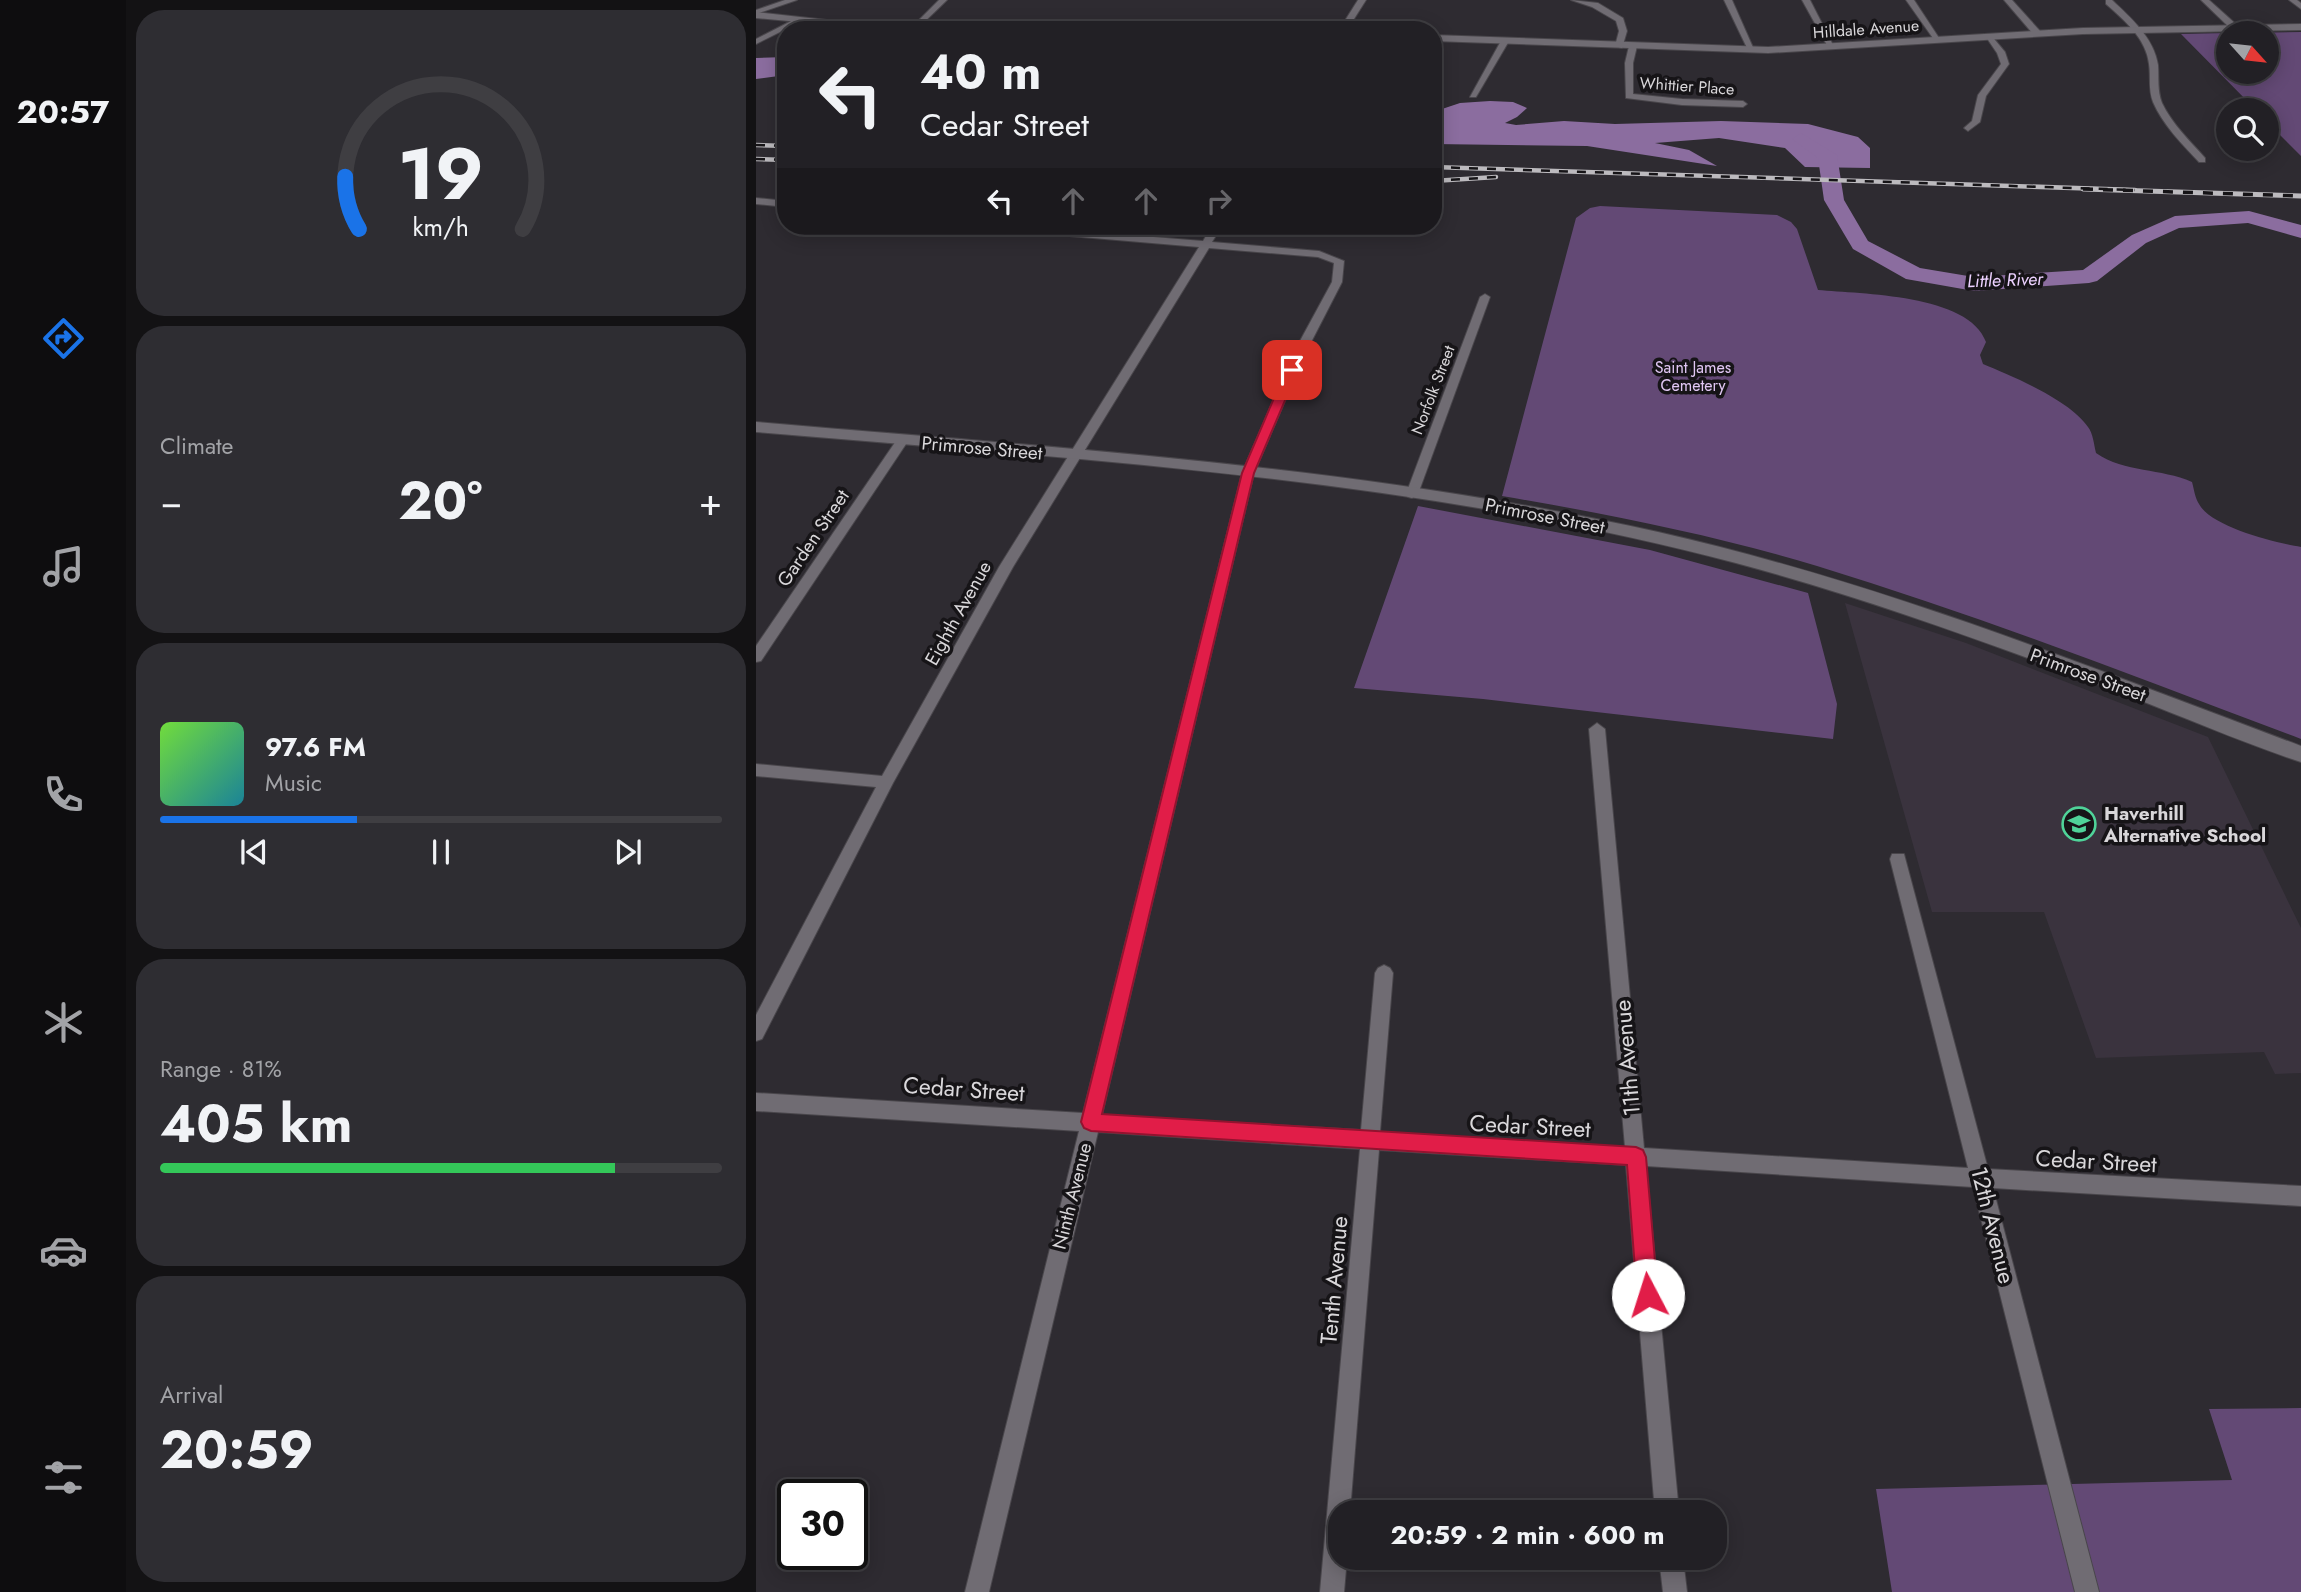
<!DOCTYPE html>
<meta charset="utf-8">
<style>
body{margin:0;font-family:Jost,sans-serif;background:#2e2d32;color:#f1f3f6;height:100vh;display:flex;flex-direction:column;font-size:26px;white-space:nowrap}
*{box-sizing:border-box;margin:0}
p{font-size:23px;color:#a2a3a7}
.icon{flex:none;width:38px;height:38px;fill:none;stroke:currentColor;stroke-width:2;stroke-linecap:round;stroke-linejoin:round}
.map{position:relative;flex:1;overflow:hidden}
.details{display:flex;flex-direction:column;gap:10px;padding:10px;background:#131214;width:630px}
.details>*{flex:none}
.top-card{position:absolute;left:21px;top:21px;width:665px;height:214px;border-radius:28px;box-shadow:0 4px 18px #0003,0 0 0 2px #3f3e42;background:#222025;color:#f1f3f6;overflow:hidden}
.needle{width:46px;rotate:117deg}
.tools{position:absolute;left:1460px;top:21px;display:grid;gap:14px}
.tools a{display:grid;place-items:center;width:63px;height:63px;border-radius:50%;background:#222025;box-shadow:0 4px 18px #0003,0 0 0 2px #3f3e42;font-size:35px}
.speed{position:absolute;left:21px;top:1479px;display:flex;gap:14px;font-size:35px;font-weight:700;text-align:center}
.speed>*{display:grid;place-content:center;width:91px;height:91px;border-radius:50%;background:#222025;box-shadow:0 4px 18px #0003,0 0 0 2px #3f3e42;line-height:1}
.speed .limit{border:4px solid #111;border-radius:10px;background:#fff;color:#111}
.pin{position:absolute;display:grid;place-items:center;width:60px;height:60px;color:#fff;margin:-30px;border-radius:14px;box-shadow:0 4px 10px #0006}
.me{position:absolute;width:77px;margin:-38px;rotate:355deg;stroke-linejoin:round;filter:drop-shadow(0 0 5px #0008)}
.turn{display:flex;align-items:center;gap:24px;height:147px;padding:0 28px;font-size:32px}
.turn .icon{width:91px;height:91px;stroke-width:2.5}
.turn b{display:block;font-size:49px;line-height:60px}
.lanes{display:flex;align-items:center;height:66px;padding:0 28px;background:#0003;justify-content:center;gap:35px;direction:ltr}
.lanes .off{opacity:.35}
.big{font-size:52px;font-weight:700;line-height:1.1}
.details .card{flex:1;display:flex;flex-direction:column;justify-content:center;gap:10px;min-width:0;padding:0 24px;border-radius:28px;background:#2e2d32}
.details .dial{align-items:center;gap:0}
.dial svg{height:182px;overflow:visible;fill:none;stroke:#3f3e42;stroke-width:7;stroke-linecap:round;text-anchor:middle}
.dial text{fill:#f1f3f6;stroke:none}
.song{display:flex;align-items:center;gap:21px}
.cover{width:84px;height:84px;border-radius:10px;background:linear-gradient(135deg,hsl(100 70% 55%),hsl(190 70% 35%))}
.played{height:7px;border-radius:4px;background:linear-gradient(90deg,#1a73e8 35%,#3f3e42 35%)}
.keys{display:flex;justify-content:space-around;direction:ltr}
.heat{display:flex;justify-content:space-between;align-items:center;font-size:38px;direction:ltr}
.charge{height:10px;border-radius:5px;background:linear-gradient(90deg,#34c759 81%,#3f3e42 0)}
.trip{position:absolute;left:572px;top:1500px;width:399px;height:70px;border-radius:28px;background:#222025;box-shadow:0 4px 18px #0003,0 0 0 2px #3f3e42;font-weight:700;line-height:70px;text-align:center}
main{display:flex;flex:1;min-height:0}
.tabs{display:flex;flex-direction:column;width:126px;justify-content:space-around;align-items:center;background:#0e0d0f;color:#a2a3a7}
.tabs .icon{width:49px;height:49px}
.tabs .active{color:#1a73e8}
.tabs b{font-size:32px;color:#f1f3f6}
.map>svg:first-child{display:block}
</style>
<main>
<nav class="tabs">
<b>20:57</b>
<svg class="icon active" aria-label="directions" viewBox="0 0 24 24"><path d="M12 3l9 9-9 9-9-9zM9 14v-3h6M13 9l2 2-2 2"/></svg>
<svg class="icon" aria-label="music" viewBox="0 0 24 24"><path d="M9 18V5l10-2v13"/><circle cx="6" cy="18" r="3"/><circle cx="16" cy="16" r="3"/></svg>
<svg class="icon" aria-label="phone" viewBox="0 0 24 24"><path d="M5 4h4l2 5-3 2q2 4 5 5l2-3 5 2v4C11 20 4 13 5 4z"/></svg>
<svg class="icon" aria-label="climate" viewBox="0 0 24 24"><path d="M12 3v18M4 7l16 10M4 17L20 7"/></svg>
<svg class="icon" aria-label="car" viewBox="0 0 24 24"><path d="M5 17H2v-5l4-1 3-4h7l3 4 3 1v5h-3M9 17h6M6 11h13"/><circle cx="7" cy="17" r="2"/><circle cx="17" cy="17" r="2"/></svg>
<svg class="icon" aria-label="filters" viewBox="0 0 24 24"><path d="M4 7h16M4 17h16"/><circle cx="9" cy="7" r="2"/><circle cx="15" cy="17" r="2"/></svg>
</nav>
<section class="details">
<div class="card dial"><svg viewBox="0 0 100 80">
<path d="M14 69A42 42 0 1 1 86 69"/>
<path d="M14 69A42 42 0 0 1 8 46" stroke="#1a73e8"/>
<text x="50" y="56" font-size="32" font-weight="700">19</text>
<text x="50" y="72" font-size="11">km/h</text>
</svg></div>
<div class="card"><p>Climate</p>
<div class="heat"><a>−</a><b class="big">20°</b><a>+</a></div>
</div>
<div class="card">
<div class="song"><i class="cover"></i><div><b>97.6 FM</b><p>Music</p></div></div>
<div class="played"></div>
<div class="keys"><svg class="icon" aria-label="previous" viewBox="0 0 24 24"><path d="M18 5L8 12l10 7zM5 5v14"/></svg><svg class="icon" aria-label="pause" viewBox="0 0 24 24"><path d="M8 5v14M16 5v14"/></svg><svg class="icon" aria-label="next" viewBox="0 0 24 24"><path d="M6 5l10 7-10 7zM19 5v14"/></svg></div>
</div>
<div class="card"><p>Range · 81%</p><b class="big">405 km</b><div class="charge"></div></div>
<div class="card"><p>Arrival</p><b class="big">20:59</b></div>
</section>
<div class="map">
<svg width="1545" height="1592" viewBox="0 0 1545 1592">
<rect width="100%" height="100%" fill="#2e2b31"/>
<path fill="#3a333e" d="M1089,603L1210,643L1452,737L1545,928V1073L1519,1074L1508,1052L1340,1058L1288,912H1176Z"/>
<g fill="#634975">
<path d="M1545,32V156L1510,121V110H1500L1425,34L1472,33V72H1510V33H1485Z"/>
<path d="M844,206L1021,215L1035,222L1041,229L1062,290C1105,294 1213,294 1230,342L1224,355L1227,364C1256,376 1314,400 1332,427C1337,433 1338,445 1340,453C1369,473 1405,468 1436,482C1438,489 1439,498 1443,504C1455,527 1520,543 1545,547V739C1385,679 1225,616 1061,566C958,535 852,514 746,496L820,218L834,208Z"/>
<path d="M662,506L894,550L1052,593L1081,704L1077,739L727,699L598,688Z"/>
<path d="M1545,1408V1592H1136L1120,1489L1476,1480L1453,1409Z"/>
</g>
<g fill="#8b6d9f">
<path d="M30,57V75L0,79V58Z"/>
<path d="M734,101L757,102L771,108L761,117L749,123L760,125L808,121L859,124L965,121L1052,124L1102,137L1114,148V168L1049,167L1029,148L963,138L899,143L933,150L961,166L831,146L677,144V112L704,103Z"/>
</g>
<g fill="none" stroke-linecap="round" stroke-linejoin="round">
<path fill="#8b6d9f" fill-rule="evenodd" d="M1045,133L1081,155L1088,200L1112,241L1164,268L1218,277L1327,270L1376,235L1419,216L1493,211L1545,225V238L1492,223L1423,228L1390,243L1341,281L1333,283L1218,291L1150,279L1097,249L1068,200L1062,158L1036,139Z"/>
<defs>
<g id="street">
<path d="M29,0H41L0,14V10Z"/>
<path d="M183,0H191L160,30H153Z"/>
<path d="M602,0H610L591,30H583Z"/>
<path d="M815,0L842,3L867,18L871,31L866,48L859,46L863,31L860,21L836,7Z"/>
<path d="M968,0H976L999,52L992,50Z"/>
<path d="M1046,0H1054L1079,49L1072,47Z"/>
<path d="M1150,0H1158L1185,41H1179Z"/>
<path d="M1248,0H1256L1284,31V35H1278Z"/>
<path d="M1350,0H1356C1375,18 1398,38 1402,65C1403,78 1401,90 1406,103C1416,124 1434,141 1449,158V162H1443C1426,144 1407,125 1397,102C1392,89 1395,77 1393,64C1390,38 1368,20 1350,4Z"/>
<path d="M1445,0H1453L1482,26V30H1476Z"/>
<path d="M1533,0H1541L1545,3V9Z"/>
<path d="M41,18L48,20L0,44V39Z"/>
<path d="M1228,34H1234L1249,52L1253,64L1230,96L1224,122L1212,131L1208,128L1216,121L1222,95L1245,64L1241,53Z"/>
<path d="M746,39L753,41L720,97H714Z"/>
<path d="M877,44L881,46L877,63V94L926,99L987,101L991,104L987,107L926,105L870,98L869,63L873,46Z"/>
<path d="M0,198L30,201V207L0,204Z"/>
<path d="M224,226H261L447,241L456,226H466L456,242L563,251L588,261L586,282L550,352L498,473L346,1115L605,1130L619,973L622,968L628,965L634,968L637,973L624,1132L869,1147L833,729L841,723L849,729L888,1148L1212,1168L1134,859L1136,854H1148L1232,1169L1545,1186V1206L1237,1188L1343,1592H1319L1217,1187L890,1166L923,1512H899L870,1165L623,1150L594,1512H584V1558H591L588,1592H564L604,1149L342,1132L233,1592H209L323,1131L0,1111V1093L327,1113L486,473L538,352L576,282L578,263L562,257L453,248L257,567L137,783L6,1039L0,1041V1015L120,787L0,776V764L126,776L243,567L443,247L229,229Z"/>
<path d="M729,294L734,297L662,494L656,498L652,497L650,494L724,297Z"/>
<path d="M146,437L152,441L5,661L0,662V646L142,438Z"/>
<path d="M903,1558H927L931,1592H907Z"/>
</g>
<g id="secondary">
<path d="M0,12L71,20L183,27L188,30H129L0,18Z"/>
<path d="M1545,24V30L1327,34L1012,53L677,41V35L1012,47L1327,28Z"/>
<path d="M0,422C301,448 606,466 902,532C1123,582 1334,667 1545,746V762C1487,743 1430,718 1373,696C1244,647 1114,599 980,563C661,478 327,460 0,432Z"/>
</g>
</defs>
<use href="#street" stroke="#49464b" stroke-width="2"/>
<use href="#secondary" stroke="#49464b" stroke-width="2"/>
<use href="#street" fill="#706c73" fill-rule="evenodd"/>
<use href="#secondary" fill="#706c73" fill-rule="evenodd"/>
<defs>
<g id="rail-far1">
<path d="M0,145L30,146"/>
<path d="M0,159L30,160"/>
<path d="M677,167L1379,190"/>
<path d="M677,181L740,177"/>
</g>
<path id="rail" d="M1327,189L1545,196"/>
</defs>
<use href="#rail-far1" stroke="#bcbabe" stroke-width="4.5"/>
<use href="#rail" stroke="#bcbabe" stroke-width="5"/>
<use href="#rail-far1" stroke="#161417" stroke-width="2.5" stroke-dasharray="9" stroke-linecap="butt"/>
<use href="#rail" stroke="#161417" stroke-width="3.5" stroke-dasharray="10" stroke-linecap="butt"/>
</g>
<path fill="#e11d48" stroke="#92132f" stroke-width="2" d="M536,367L542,370L498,473L346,1114L880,1147L887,1150L890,1157L902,1295L899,1302L892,1305L884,1302L881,1295L871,1165L335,1131L328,1128L325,1122L486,473L530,370Z"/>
<defs>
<symbol id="school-ring" viewBox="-11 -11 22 22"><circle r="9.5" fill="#161417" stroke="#4fd399" stroke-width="1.5"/><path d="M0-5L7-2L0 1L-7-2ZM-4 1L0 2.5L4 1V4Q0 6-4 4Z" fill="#4fd399"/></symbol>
</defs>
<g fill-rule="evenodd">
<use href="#school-ring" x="1304" y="805" width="38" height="38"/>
</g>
<g text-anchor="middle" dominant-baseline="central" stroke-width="7" stroke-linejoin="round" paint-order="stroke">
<g font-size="16" fill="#d9d7da" stroke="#161417">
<text transform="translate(1110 29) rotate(-4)">Hilldale Avenue</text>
<text transform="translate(931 86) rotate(4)">Whittier Place</text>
<text transform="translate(677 390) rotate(-69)">Norfolk Street</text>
</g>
<g font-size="16" fill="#e1c7f4" stroke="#161417">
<text x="937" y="367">Saint James<tspan x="937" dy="18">Cemetery</tspan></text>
</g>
<g font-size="18" font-style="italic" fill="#ecd1ff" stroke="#161417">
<text transform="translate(1249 280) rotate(-2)">Little River</text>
</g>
<g font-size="19" fill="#d9d7da" stroke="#161417">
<text transform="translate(226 448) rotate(5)">Primrose Street</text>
<text transform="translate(789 516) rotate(11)">Primrose Street</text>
<text transform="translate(57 538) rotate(-56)">Garden Street</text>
<text transform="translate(202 613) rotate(-61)">Eighth Avenue</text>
<text transform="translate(1332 675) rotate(20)">Primrose Street</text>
<text transform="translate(316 1196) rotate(-76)">Ninth Avenue</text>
</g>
<g font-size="19" font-weight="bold" fill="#d9d7da" stroke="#161417" text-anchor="start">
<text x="1348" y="813">Haverhill<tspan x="1348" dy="22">Alternative School</tspan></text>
</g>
<g font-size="23" fill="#d9d7da" stroke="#161417">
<text transform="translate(871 1058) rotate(-95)">11th Avenue</text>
<text transform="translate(208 1089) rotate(4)">Cedar Street</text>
<text transform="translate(774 1126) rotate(3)">Cedar Street</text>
<text transform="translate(1340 1161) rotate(3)">Cedar Street</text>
<text transform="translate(1237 1225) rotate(76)">12th Avenue</text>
<text transform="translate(578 1280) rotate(-85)">Tenth Avenue</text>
</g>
</g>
</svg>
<div class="tools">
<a><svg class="needle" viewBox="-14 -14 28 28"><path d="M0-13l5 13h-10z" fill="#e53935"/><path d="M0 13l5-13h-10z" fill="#a2a3a7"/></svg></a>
<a><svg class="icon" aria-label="search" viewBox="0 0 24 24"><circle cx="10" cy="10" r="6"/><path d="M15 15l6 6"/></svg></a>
</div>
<div class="speed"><div class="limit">30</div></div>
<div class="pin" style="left:536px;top:370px;background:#d93025"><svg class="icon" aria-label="arrive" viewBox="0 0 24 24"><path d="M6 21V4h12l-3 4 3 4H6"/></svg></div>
<svg class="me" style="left:892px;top:1295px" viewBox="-20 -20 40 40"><circle r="19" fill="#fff"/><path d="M0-13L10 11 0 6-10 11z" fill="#e11d48"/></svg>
<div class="trip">20:59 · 2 min · 600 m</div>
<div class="top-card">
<div class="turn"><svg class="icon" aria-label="left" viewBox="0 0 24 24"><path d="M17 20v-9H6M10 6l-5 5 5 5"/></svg><div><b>40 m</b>Cedar Street</div></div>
<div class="lanes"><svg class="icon" aria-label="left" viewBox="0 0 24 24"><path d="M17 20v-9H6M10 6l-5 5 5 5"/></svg><svg class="icon off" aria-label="ahead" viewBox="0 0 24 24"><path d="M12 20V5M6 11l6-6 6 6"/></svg><svg class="icon off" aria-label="ahead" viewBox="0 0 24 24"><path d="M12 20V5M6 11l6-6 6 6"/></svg><svg class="icon off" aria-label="right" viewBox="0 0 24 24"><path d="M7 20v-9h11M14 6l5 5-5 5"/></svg></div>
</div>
</div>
</main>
